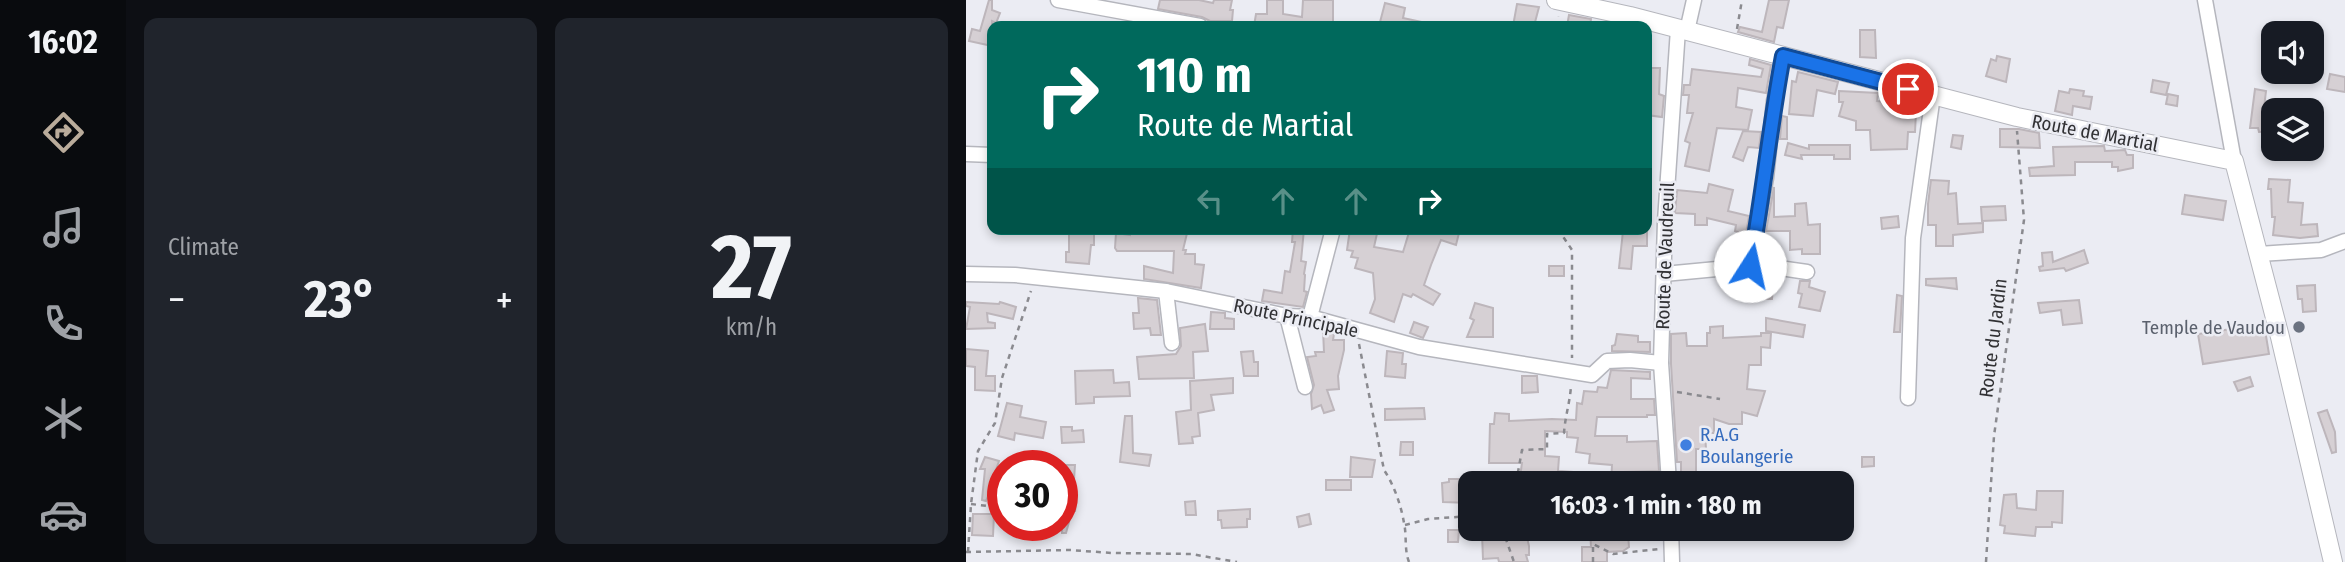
<!DOCTYPE html>
<meta charset="utf-8">
<style>
body{margin:0;font-family:"Fira Sans Condensed",sans-serif;background:#20242c;color:#f1f3f6;height:100vh;display:flex;flex-direction:column;font-size:26px;white-space:nowrap}
*{box-sizing:border-box;margin:0}
p{font-size:23px;color:#9ea1a6}
.icon{flex:none;width:38px;height:38px;fill:none;stroke:currentColor;stroke-width:2;stroke-linecap:round;stroke-linejoin:round}
.map{position:relative;flex:1;overflow:hidden}
.details{display:flex;flex-direction:column;gap:18px;padding:18px;background:#0d0f14;width:840px}
.details>*{flex:none}
.banner{position:absolute;left:21px;top:21px;width:665px;height:214px;border-radius:14px;box-shadow:0 4px 10px #0003;background:#00695c;color:#fff;overflow:hidden}
.tools{position:absolute;left:1295px;top:21px;display:grid;gap:14px}
.tools a{display:grid;place-items:center;width:63px;height:63px;border-radius:14px;background:#171b24;box-shadow:0 4px 10px #0003;font-size:35px}
.speed{position:absolute;left:21px;top:450px;display:flex;gap:14px;font-size:35px;font-weight:700;text-align:center}
.speed>*{display:grid;place-content:center;width:91px;height:91px;border-radius:50%;background:#171b24;box-shadow:0 4px 10px #0003;line-height:1}
.speed .limit{border:10px solid #d22;background:#fff;color:#111}
.pin{position:absolute;display:grid;place-items:center;width:60px;height:60px;color:#fff;margin:-30px;border:4px solid #fff;border-radius:50%;box-shadow:0 2px 7px #0007}
.me{position:absolute;width:77px;margin:-38px;rotate:10deg;stroke-linejoin:round;filter:drop-shadow(0 0 5px #0008)}
.turn{display:flex;align-items:center;gap:24px;height:147px;padding:0 35px;font-size:32px}
.turn .icon{width:91px;height:91px;stroke-width:2.5}
.turn b{display:block;font-size:49px;line-height:60px}
.lanes{display:flex;align-items:center;height:66px;padding:0 35px;background:#0003;justify-content:center;gap:35px;direction:ltr}
.lanes .off{opacity:.35}
.big{font-size:52px;font-weight:700;line-height:1.1}
.details .tile{flex:1;display:flex;flex-direction:column;justify-content:center;gap:10px;min-width:0;padding:0 24px;border-radius:14px;background:#20242c}
.details .dial{align-items:center;gap:0}
.dial b{font-size:91px;line-height:1}
.heat{display:flex;justify-content:space-between;align-items:center;font-size:38px;direction:ltr}
.details .tiles{flex:1;display:grid;gap:18px;grid-template-columns:repeat(2,1fr)}
.trip{position:absolute;left:492px;top:471px;width:396px;height:70px;border-radius:14px;background:#171b24;box-shadow:0 4px 10px #0003;font-weight:700;line-height:70px;text-align:center}
main{display:flex;flex:1;min-height:0}
.dock{display:flex;flex-direction:column;width:126px;justify-content:space-around;align-items:center;background:#090b0e;color:#9ea1a6}
.dock .icon{width:49px;height:49px}
.dock .on{color:#baac9b}
.dock b{font-size:32px;color:#f1f3f6}
.map>svg:first-child{display:block}
</style>
<main>
<nav class="dock">
<b>16:02</b>
<svg class="icon on" aria-label="directions" viewBox="0 0 24 24"><path d="M12 3l9 9-9 9-9-9zM9 14v-3h6M13 9l2 2-2 2"/></svg>
<svg class="icon" aria-label="music" viewBox="0 0 24 24"><path d="M9 18V5l10-2v13"/><circle cx="6" cy="18" r="3"/><circle cx="16" cy="16" r="3"/></svg>
<svg class="icon" aria-label="phone" viewBox="0 0 24 24"><path d="M5 4h4l2 5-3 2q2 4 5 5l2-3 5 2v4C11 20 4 13 5 4z"/></svg>
<svg class="icon" aria-label="climate" viewBox="0 0 24 24"><path d="M12 3v18M4 7l16 10M4 17L20 7"/></svg>
<svg class="icon" aria-label="car" viewBox="0 0 24 24"><path d="M5 17H2v-5l4-1 3-4h7l3 4 3 1v5h-3M9 17h6M6 11h13"/><circle cx="7" cy="17" r="2"/><circle cx="17" cy="17" r="2"/></svg>
</nav>
<section class="details">
<div class="tiles">
<div class="tile"><p>Climate</p>
<div class="heat"><a>−</a><b class="big">23°</b><a>+</a></div>
</div>
<div class="tile dial"><b>27</b><p>km/h</p></div>
</div>
</section>
<div class="map">
<svg width="1379" height="562" viewBox="0 0 1379 562">
<rect width="100%" height="100%" fill="#ebecf3"/>
<g fill="#d6d0d4" stroke="#bdb6bb" stroke-width="2">
<path d="M23,0H26V10L34,13L30,23L26,21V46L3,41L6,29L14,31Z"/>
<path d="M194,0H233L247,3L248,0H266L264,10H267L266,21H244L236,17L192,9Z"/>
<path d="M301,0H317V14L336,17L337,0H367V25L288,26L290,14H301Z"/>
<path d="M803,0H823L817,28L811,27L808,42L772,32L774,27L796,32Z"/>
<path d="M419,3L439,8L437,18L456,22V26H413Z"/>
<path d="M551,4L573,7L568,26H547Z"/>
<path d="M603,15L625,19L624,26H601Z"/>
<path d="M894,30H909L910,58L894,57Z"/>
<path d="M1031,56L1044,59L1040,82L1020,76L1025,59L1030,61Z"/>
<path d="M784,59L805,65L800,93L772,88L770,107L786,110L782,130L751,128L743,171L719,166L724,143L719,141L727,113H721L723,95H717L718,85H724L726,69L795,77L797,69L783,65Z"/>
<path d="M681,68H694L693,94L698,96L696,117L681,115Z"/>
<path d="M832,72L872,82L869,94L851,90L847,116L823,114L826,81L830,82Z"/>
<path d="M1364,74L1379,77V92L1361,89Z"/>
<path d="M1187,80L1203,83L1200,95L1185,92Z"/>
<path d="M1104,89L1118,91L1117,96L1126,97L1124,109L1107,106L1106,115L1089,111L1093,91L1103,93Z"/>
<path d="M1289,89L1300,91L1297,116L1306,115L1307,131L1293,132L1292,128H1284Z"/>
<path d="M873,91L912,93L911,101L946,104L945,111L950,112L949,132H942L941,149L905,150L904,130H890V121L873,116L877,102H873Z"/>
<path d="M1202,94L1212,96L1211,106L1200,104Z"/>
<path d="M816,116L821,117V139H814Z"/>
<path d="M1034,129H1053L1073,133L1074,148L1034,147Z"/>
<path d="M777,131L795,132L793,148L782,147L777,161L767,157Z"/>
<path d="M987,135L997,136L995,149L985,147Z"/>
<path d="M822,143L843,149V145H884V159H868V155H835L836,159L819,155Z"/>
<path d="M1138,146L1139,151L1159,150L1161,155H1167V168L1152,171V167H1146V162H1109V175L1064,176L1063,168L1088,166L1087,147Z"/>
<path d="M1303,179L1324,180L1322,202L1337,203L1335,225L1351,224L1352,236L1334,238L1307,235L1309,217H1306L1305,189H1302Z"/>
<path d="M965,180L983,181L982,194L990,193L992,224L1017,223V232L987,235V246H970V225H962V204Z"/>
<path d="M743,184L767,190L762,211L783,216L776,257H772V232L769,231L770,225L741,218V225H729V214L709,213L711,190L741,193Z"/>
<path d="M808,187V217L829,216V204L840,203L842,225L854,224V254H836V249L824,250V231H800Z"/>
<path d="M1219,195L1260,201L1257,220L1216,214Z"/>
<path d="M1039,206L1040,220L1016,221L1015,207Z"/>
<path d="M932,216L933,227L916,229L915,218Z"/>
<path d="M164,229H222L217,250H220L219,254H229V264L238,265L235,288L178,279V266L207,273L208,251H151L149,248L150,233L164,235Z"/>
<path d="M327,229H338L335,261L340,262L338,274L339,275L338,291L341,292L337,307L296,301L298,290L316,293L319,271L324,272L329,242H326Z"/>
<path d="M384,229H412L408,247L437,252L444,229H494L490,245L475,240L465,265L458,285L474,294L467,305L447,294L445,297L437,294L428,322L404,313L409,299L407,273L389,268L392,258L385,257L387,251L381,250Z"/>
<path d="M103,230H128V245H125L123,264L100,262V252H103Z"/>
<path d="M657,231H681V246H667L665,269L653,268Z"/>
<path d="M1118,250L1122,263L1100,271L1098,268L1074,271L1073,267L1077,266L1076,253L1086,252L1087,262Z"/>
<rect x="583" y="266" width="15" height="10"/>
<path d="M792,278H808L806,299H793Z"/>
<path d="M990,278L991,289L960,285V279Z"/>
<path d="M834,281H844L843,287L859,292L854,311L833,307L836,294L832,293Z"/>
<path d="M1349,285L1350,311L1337,312L1336,299H1332L1331,286Z"/>
<path d="M931,295L936,296L934,332H928Z"/>
<path d="M172,298L191,300L195,335H185L184,328L168,329L167,313H173Z"/>
<path d="M1113,300L1116,323L1097,325L1095,310L1074,313L1072,303Z"/>
<path d="M0,302L33,304L34,302L50,307L47,319L21,313L22,322L29,323V328L0,329L4,307L0,306Z"/>
<path d="M509,303L527,308V337H501L508,320L504,318Z"/>
<path d="M245,312L259,313V318L268,319V329H244Z"/>
<path d="M800,318L839,325L837,337L800,331Z"/>
<path d="M448,322L462,327L457,338L444,333Z"/>
<path d="M239,324L242,351L227,352L228,378L173,379L171,357L210,354L215,346L214,328Z"/>
<path d="M1298,324L1303,354L1237,364L1232,334Z"/>
<path d="M757,326V338L795,336V333H805L804,348L795,347V365H783L781,389L799,391L791,416L776,412V424H763L748,419V433H739L740,449H730V472L715,473V462H711L705,364V334L720,333L721,346H741V333H744V327Z"/>
<path d="M357,330L368,334L367,340H378V350L372,376L373,389L361,390L368,410L358,413L355,405L346,409L345,394L348,385L341,357L350,356L349,352H358Z"/>
<path d="M651,334L672,336V342H684V352L646,351V346L649,345Z"/>
<path d="M0,349L22,351L20,376H29V391L9,390V367L0,366Z"/>
<path d="M287,351L288,362H292V376H278L275,352Z"/>
<path d="M421,351L437,353L436,364H440L439,378L419,376Z"/>
<path d="M147,370L148,383L163,382L164,396L128,397V403L110,404L109,371Z"/>
<path d="M645,370L684,372V379L665,378V399H688L689,415H681V417H631L629,436H661V442L691,441L693,471L658,472V483H645L646,465L623,463L624,454L610,452L612,438L601,437V432L579,431V456L593,457L592,471L622,473L621,483H569V479L554,477L556,463H523L524,424H528L529,413L543,414V421L586,419L610,420L611,403L616,404L618,391L631,392L632,387L641,388Z"/>
<path d="M556,376H571L572,392L556,393Z"/>
<path d="M1284,377L1287,386L1272,391L1268,382Z"/>
<path d="M267,378V393L245,395L248,410L232,413L234,436L226,437L227,443L213,444L210,412L225,410L224,381Z"/>
<path d="M41,403L56,406L54,417L80,422L77,438L49,433L48,440L32,436Z"/>
<path d="M458,408L459,419L419,420V409Z"/>
<path d="M1361,410L1369,432L1370,452L1366,453L1352,413Z"/>
<path d="M159,416H166L167,453L185,455L183,466L154,462Z"/>
<path d="M95,427H106V431L117,430L118,442L96,443Z"/>
<path d="M435,442H447V455H434Z"/>
<path d="M19,457L33,461L27,479H37L36,495L23,494L20,501L16,500L19,469H14Z"/>
<path d="M385,457L409,460L406,477H384Z"/>
<path d="M896,457H908V466L896,467Z"/>
<path d="M100,465H109L107,494L111,495L109,511H106L100,533H96V493Z"/>
<path d="M483,479H504V503L477,502L476,483L483,482Z"/>
<rect x="360" y="480" width="25" height="10"/>
<path d="M1071,491H1097L1096,523L1086,522V527H1070L1069,536L1038,533L1039,526L1034,525L1038,495L1050,494L1051,508L1070,510Z"/>
<path d="M229,501L230,515H220L219,502Z"/>
<path d="M284,509V519H281V527L256,528L255,520H252V511Z"/>
<path d="M7,514H28L27,536L6,535Z"/>
<path d="M343,514L345,524L333,527L331,517Z"/>
<path d="M539,528H559L563,546V555H560L562,562H533L532,558L517,559L516,533Z"/>
<path d="M624,528H638V535L662,534L663,547L657,551L641,552V562H616V547H625Z"/>
<path d="M482,530H493L492,542H482Z"/>
</g>
<g fill="none" stroke-linecap="round" stroke-linejoin="round">
<defs>
<g id="minor">
<path d="M92,0L234,26"/>
<path d="M1239,0L1268,161"/>
<path d="M721,31L728,0"/>
<path d="M0,154L26,155"/>
<path d="M1293,254L1355,250L1379,241"/>
<path d="M784,266L800,178L808,101L817,56"/>
<path d="M0,274L49,275L200,291L321,316L344,317L453,347L626,375L641,361L664,360L695,363"/>
<path d="M698,274L793,265L841,272"/>
<path d="M200,291L206,343"/>
<path d="M321,316L339,387"/>
<path d="M344,317L367,229"/>
<path d="M942,398L947,238L967,95"/>
<path d="M703,483L695,363L699,221L712,29"/>
<path d="M705,528L706,562"/>
</g>
<path id="tertiary" d="M590,0L664,16L1051,117L1268,161L1314,337L1367,562"/>
</defs>
<use href="#minor" stroke="#b5b6bd" stroke-width="17"/>
<use href="#tertiary" stroke="#b5b6bd" stroke-width="20"/>
<g stroke="#8a8a8f" stroke-width="2.5" stroke-dasharray="5 5" stroke-linecap="butt">
<path d="M591,26L592,16"/>
<path d="M771,29L776,0"/>
<path d="M592,229L606,250V358"/>
<path d="M393,344L418,470C428,485 435,505 438,523C441,536 438,549 443,562"/>
<path d="M711,392L754,399"/>
<path d="M550,483L556,450L581,449V434L598,433C599,417 604,402 605,386"/>
<path d="M5,504L37,508"/>
<path d="M439,525L462,519L504,516"/>
<path d="M536,528L548,562"/>
<path d="M0,552L104,550L146,553L225,554L271,562"/>
<path d="M2,552L5,504L12,451L29,423L36,378L65,291"/>
<path d="M627,562V544L647,554L693,549"/>
<path d="M1020,562L1028,436L1058,220L1051,131"/>
</g>
<use href="#minor" stroke="#fff" stroke-width="14"/>
<use href="#tertiary" stroke="#fff" stroke-width="18"/>
</g>
<g fill="none" stroke-linecap="round" stroke-linejoin="round">
<defs>
<path id="route" d="M784,266C797,196 804,125 817,56L942,89"/>
</defs>
<use href="#route" stroke="#114b97" stroke-width="18"/>
<use href="#route" stroke="#1a73e8" stroke-width="12"/>
</g>
<circle fill="#6b7280" stroke="#ebecf3" stroke-width="2.5" cx="1333" cy="327" r="7"/>
<circle fill="#3f7fe0" stroke="#ebecf3" stroke-width="2.5" cx="720" cy="445" r="7"/>
<g text-anchor="middle" dominant-baseline="central" stroke-width="5" stroke-linejoin="round" paint-order="stroke">
<g font-size="19" fill="#313134" stroke="#ebecf3">
<text transform="translate(1129 133) rotate(11)">Route de Martial</text>
<text transform="translate(699 256) rotate(-88)">Route de Vaudreuil</text>
<text transform="translate(330 318) rotate(12)">Route Principale</text>
<text transform="translate(1027 338) rotate(-83)">Route du Jardin</text>
</g>
<g font-size="19" fill="#5b616d" stroke="#ebecf3" text-anchor="end">
<text x="1319" y="327">Temple de Vaudou</text>
</g>
<g font-size="19" fill="#366cbe" stroke="#ebecf3" text-anchor="start">
<text x="734" y="434">R.A.G<tspan x="734" dy="22">Boulangerie</tspan></text>
</g>
</g>
</svg>
<div class="tools">
<a><svg class="icon" aria-label="sound" viewBox="0 0 24 24"><path d="M4 9h4l5-4v14l-5-4H4zM17 9q2 3 0 6"/></svg></a>
<a><svg class="icon" aria-label="layers" viewBox="0 0 24 24"><path d="M12 4l9 5-9 5-9-5zM3 14l9 5 9-5"/></svg></a>
</div>
<div class="speed"><div class="limit">30</div></div>
<div class="pin" style="left:942px;top:89px;background:#d93025"><svg class="icon" aria-label="arrive" viewBox="0 0 24 24"><path d="M6 21V4h12l-3 4 3 4H6"/></svg></div>
<svg class="me" style="left:784px;top:266px" viewBox="-20 -20 40 40"><circle r="19" fill="#fff"/><path d="M0-13L10 11 0 6-10 11z" fill="#1a73e8"/></svg>
<div class="trip">16:03 · 1 min · 180 m</div>
<div class="banner">
<div class="turn"><svg class="icon" aria-label="right" viewBox="0 0 24 24"><path d="M7 20v-9h11M14 6l5 5-5 5"/></svg><div><b>110 m</b>Route de Martial</div></div>
<div class="lanes"><svg class="icon off" aria-label="left" viewBox="0 0 24 24"><path d="M17 20v-9H6M10 6l-5 5 5 5"/></svg><svg class="icon off" aria-label="ahead" viewBox="0 0 24 24"><path d="M12 20V5M6 11l6-6 6 6"/></svg><svg class="icon off" aria-label="ahead" viewBox="0 0 24 24"><path d="M12 20V5M6 11l6-6 6 6"/></svg><svg class="icon" aria-label="right" viewBox="0 0 24 24"><path d="M7 20v-9h11M14 6l5 5-5 5"/></svg></div>
</div>
</div>
</main>
